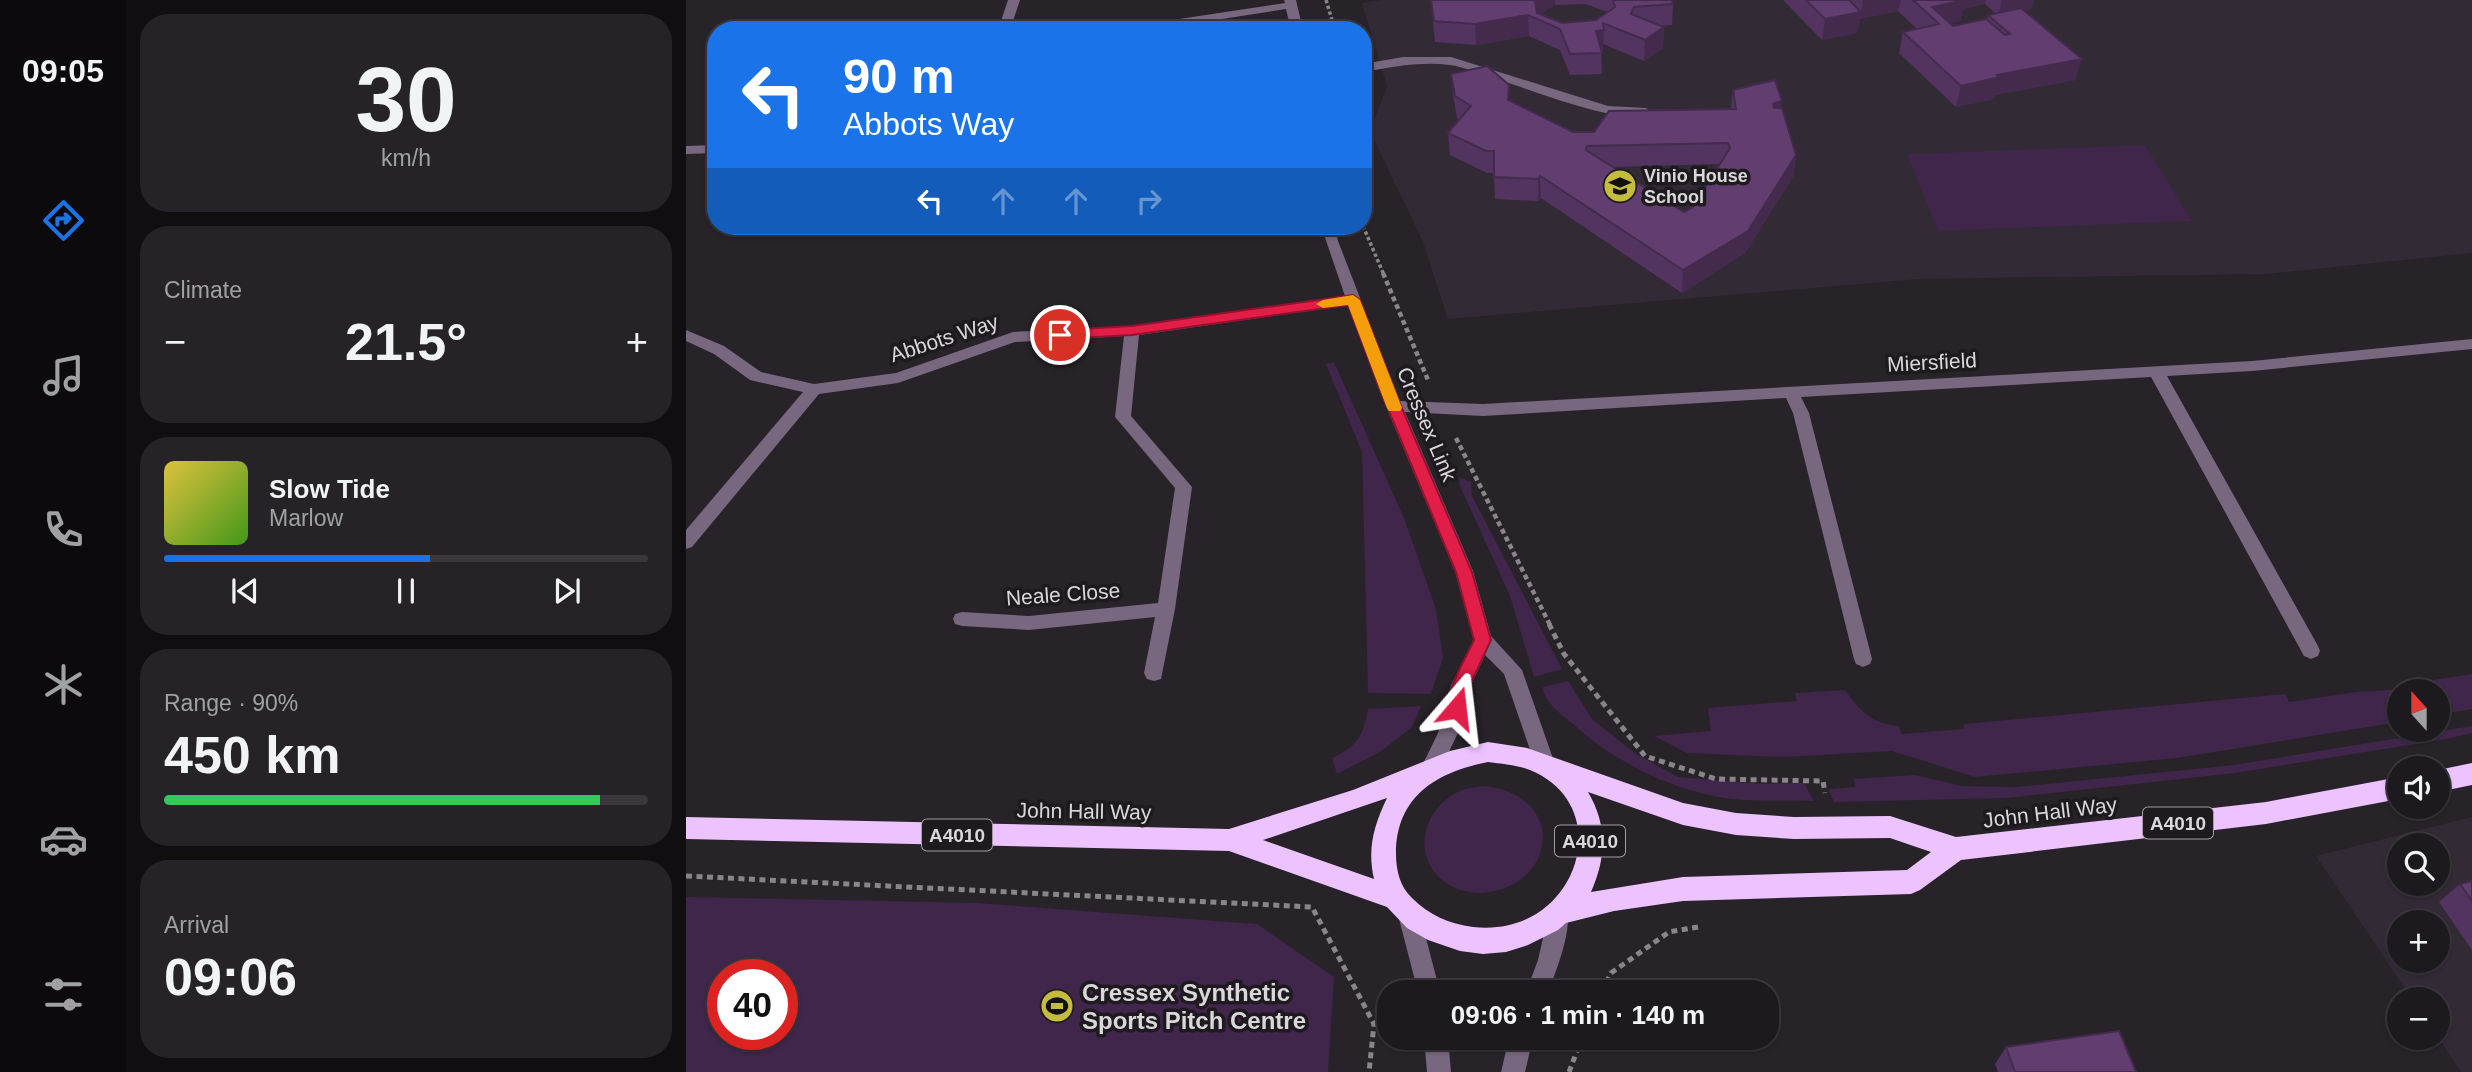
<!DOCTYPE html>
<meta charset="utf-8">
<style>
body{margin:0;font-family:Arial,sans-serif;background:#252328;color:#f1f3f6;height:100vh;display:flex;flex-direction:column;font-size:26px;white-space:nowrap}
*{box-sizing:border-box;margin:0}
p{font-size:23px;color:#a0a1a4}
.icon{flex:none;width:38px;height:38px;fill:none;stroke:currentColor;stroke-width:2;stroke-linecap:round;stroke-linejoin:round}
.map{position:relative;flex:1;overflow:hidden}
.panel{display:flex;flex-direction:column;gap:14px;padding:14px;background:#100e11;width:560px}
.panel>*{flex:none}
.guide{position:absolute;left:21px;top:21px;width:665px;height:214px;border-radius:28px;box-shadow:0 2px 5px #0004,0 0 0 2px #3b383d;background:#1a73e8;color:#fff;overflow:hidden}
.needle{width:46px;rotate:339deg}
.controls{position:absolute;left:1701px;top:679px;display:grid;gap:14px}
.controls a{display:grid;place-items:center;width:63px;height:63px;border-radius:50%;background:#1d1a1f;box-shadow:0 2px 5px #0004,0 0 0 2px #3b383d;font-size:35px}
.speed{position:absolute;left:21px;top:959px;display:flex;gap:14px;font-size:35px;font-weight:700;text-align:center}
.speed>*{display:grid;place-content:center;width:91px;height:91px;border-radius:50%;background:#1d1a1f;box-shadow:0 2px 5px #0004,0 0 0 2px #3b383d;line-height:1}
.speed .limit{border:10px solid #d22;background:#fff;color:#111}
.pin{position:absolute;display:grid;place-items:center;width:60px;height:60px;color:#fff;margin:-30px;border:4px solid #fff;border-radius:50%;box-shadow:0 2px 7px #0007}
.me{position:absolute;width:77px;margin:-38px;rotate:17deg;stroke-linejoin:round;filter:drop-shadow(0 0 5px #0008)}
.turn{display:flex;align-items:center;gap:24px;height:147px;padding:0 21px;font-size:32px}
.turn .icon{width:91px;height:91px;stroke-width:2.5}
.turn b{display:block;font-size:49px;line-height:60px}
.lanes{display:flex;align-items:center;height:66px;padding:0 21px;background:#0003;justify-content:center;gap:35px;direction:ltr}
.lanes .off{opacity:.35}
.big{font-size:52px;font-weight:700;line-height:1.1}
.panel .card{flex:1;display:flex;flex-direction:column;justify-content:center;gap:10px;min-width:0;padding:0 24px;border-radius:28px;background:#252328}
.panel .dial{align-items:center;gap:0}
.dial b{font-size:91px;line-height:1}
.song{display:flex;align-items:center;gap:21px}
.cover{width:84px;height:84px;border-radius:10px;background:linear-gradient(135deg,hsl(50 70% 55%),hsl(100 70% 35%))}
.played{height:7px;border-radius:4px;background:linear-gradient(90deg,#1a73e8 55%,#3b383d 55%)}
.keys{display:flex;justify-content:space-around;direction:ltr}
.heat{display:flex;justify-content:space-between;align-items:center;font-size:38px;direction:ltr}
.charge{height:10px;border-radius:5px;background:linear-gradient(90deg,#34c759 90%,#3b383d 0)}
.trip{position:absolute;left:691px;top:980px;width:402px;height:70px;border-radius:28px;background:#1d1a1f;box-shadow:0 2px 5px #0004,0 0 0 2px #3b383d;font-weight:700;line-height:70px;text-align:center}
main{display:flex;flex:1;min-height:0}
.dock{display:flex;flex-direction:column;width:126px;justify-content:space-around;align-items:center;background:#0c0a0c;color:#a0a1a4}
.dock .icon{width:49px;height:49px}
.dock .selected{color:#1a73e8}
.dock b{font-size:32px;color:#f1f3f6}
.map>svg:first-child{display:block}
</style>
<main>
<nav class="dock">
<b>09:05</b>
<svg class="icon selected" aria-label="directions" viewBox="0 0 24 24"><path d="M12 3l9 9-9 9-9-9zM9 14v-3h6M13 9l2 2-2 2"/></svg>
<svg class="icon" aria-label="music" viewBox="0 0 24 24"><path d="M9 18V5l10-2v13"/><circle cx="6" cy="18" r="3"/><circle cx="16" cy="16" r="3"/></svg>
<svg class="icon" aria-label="phone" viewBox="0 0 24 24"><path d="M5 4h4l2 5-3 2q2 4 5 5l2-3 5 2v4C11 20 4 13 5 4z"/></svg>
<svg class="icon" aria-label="climate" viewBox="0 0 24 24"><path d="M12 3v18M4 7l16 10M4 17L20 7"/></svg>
<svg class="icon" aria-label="car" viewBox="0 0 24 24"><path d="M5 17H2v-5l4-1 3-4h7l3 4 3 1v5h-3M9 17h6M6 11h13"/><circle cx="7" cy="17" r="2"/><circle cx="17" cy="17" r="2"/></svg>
<svg class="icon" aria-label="filters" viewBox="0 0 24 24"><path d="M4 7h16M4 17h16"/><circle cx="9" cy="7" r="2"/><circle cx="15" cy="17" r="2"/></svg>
</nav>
<section class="panel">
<div class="card dial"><b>30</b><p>km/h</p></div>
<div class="card"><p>Climate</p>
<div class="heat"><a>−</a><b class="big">21.5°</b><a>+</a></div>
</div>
<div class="card">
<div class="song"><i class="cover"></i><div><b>Slow Tide</b><p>Marlow</p></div></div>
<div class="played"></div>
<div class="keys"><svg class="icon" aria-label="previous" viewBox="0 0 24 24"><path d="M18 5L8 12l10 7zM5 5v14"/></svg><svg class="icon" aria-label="pause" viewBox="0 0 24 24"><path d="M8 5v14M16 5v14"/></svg><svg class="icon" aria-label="next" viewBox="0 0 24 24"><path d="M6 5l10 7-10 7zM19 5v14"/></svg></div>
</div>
<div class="card"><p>Range · 90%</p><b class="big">450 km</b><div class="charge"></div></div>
<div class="card"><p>Arrival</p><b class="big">09:06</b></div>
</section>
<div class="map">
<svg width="1786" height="1072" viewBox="0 0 1786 1072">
<rect width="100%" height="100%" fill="#272329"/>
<g fill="#322a35" fill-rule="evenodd">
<path d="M695,0H1786V253L1581,274L1232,279L762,319L737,242L684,131L701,86L676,3Z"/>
<path d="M1786,817V1072H1775L1752,1037V999H1726L1630,856ZM1713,845H1752V884H1713ZM1713,922H1752V961H1713Z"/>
</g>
<g fill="#3f264a" fill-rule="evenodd">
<path d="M1459,145L1506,221L1252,231L1221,154Z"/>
<path d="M648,362L718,518L750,609L757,658L745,694L682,693L676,452L640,364Z"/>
<path d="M773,477L785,482L786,496L876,669L848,677L824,596L774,486Z"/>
<path d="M1786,674V709L1752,715V691H1713V722L1491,758L1289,777L1206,751L1097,757L1001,753L968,736L1025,731L1022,708L1111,701L1109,693L1159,690C1174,711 1186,724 1213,726L1215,734L1278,729V724L1599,694L1603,702L1670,692L1736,688L1734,682Z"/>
<path d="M882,681L906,719L950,754L992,777L1075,784L1118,783L1128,801C1105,800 1081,801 1058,800C996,796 932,765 887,724C876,715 858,703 857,687Z"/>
<path d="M735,706L726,727L694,752L651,774L646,758C672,746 677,736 682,709Z"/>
<path d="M1786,726V733L1760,739L1549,773L1320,798L1148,802L1142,789L1169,787L1168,779L1229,775L1276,786L1330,787L1548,765Z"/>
<path d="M800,786C883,797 870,889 794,893C780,893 765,888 755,879C723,850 741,802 779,789C785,787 793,787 800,786Z"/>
<path d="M0,897L291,903L571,924L648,977L642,1072H0ZM37,975H96V1034H37Z"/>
</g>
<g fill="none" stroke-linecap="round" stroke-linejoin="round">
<g stroke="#89858a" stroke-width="3.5" stroke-dasharray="3.5 2.5" stroke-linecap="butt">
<path d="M640,0L649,30"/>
<path d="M677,226L698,275"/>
</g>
<g stroke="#89858a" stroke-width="4.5" stroke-dasharray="5 3.5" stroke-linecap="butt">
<path d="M697,273L742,380"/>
<path d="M770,438L864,625"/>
</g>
<g stroke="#89858a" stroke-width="5" stroke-dasharray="6 4.5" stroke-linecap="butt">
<path d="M863,624L878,654L959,756L1030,779L1137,781L1139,793"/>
<path d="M0,876L626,907L688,1024L683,1072"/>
<path d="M916,992L925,973L983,932L1012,927"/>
<path d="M883,1072L896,1038"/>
</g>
<g fill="#77677f" fill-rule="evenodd">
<path d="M322,0H334L324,30H312Z"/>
<path d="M598,0H610L617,30H605L600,9L465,30L454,27L460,24L599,3Z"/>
<path d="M717,57H765L922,106L960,108L966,112C939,134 801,70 764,65C735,61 705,67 677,72V64Z"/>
<path d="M30,145V153L0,154V146Z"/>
<path d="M635,226H649L652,241L714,401L797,404L1566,361L1786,339V349L1566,371L1481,376L1632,646L1634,651L1632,656L1625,659L1618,656L1465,377L1115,397L1123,413L1186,659L1184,664L1177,667L1170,664L1168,659L1107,413L1100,398L797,416L719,412L787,571L805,636L836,670L870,767L867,773L860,776L853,773L850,767L818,674L799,655L785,685L772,733L751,776L744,779L737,776L734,770L752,733L765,685L788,640L769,571L694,392L662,305L453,335L445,416L506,487L489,609L475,679L468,681L461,679L458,673L469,617L343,630L276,626L269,624L267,619L269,614L276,612L343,616L472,603L489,488L429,417L438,336L329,342L212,383L133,394L6,547L0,549V530L117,392L64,380L28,354L0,341V330L38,346L75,372L128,384L210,373L327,332L446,326L659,296Z"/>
<path d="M872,904L880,907C888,926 870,972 862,992H840L852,960L864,907Z"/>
<path d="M723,905L731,908L734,915L754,992H732L712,915L715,908Z"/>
<path d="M738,1038H762L765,1072H741Z"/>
<path d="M823,1038H847L839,1072H815Z"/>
</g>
<g fill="#ecc3ff" fill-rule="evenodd">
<path d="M802,742L841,748L997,803L1050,813L1108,817L1204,816L1270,837L1580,802L1713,777V799L1580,824L1275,860L1234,890L1225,894L997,901L928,911L880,923L872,930L842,945L820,952L797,954L774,951L742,940L721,928L701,907L543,851L0,839V817L543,829L667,790L764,751ZM802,762C816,764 831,765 844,770C934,807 890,939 787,927C763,924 743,915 726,898C714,887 710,870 710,854C710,796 751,772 802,762ZM902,792L997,825L1050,835L1108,839L1204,838L1245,852L1221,870L997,877L905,892C920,858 922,826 902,792ZM701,798C688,825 681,849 688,879L577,840Z"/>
<path d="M1786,763V785L1752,792V770Z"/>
</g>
</g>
<g fill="#533460" fill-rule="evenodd">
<path d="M745,0H986L987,4L986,25L975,26L978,27L977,48L958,61L917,44V51H915L916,74L884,75L874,50L843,36L790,45L749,42ZM899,4L922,12L910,20L876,23L854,14L869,5Z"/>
<path d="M1097,0H1348L1345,9L1337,11L1389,80L1309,95L1308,99L1270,107L1213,53L1217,32L1231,29L1212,11L1174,19L1171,33L1136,40ZM1299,4L1310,14L1302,15L1301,20L1267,26L1264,23L1274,21L1277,9Z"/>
<path d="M765,74L887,132H908L1045,109L1047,90L1096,108L1110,155L1107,177L1059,253L996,293L855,198L852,201L809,199L808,173H801L764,155L762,133L774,120L771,118L767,95ZM1033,164L1007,207L998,212L927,167Z"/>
<path d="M1786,881V950L1753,902L1774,884Z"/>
<path d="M1320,1047L1450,1072H1312L1309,1064Z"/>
</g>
<g fill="#442b4e">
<path d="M848,0H869V5L849,18Z"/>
<path d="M1177,0H1215L1212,11L1174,19Z"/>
<path d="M1266,0H1300L1299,4L1277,9L1274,21L1253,25L1246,7Z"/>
<path d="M1316,0H1348L1345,9L1312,16Z"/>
<path d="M1175,12L1171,33L1136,40L1139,19Z"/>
<path d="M842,15L843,36L790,45L789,24Z"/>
<path d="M978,27L977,48L958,61L959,40Z"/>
<path d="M918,30L917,51L910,52V31Z"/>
<path d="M1396,59L1389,80L1309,95L1308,99L1270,107L1275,86L1311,75Z"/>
<path d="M1096,101L1094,123L1087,104Z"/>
<path d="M1110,155L1107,177L1059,253L996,293L997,270Z"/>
<path d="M854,176L855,198L852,201V179Z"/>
</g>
<g fill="#613d70" stroke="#442b4e" stroke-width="2" fill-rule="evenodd">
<path d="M745,0H849L851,13L876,23L910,20L929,7L927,0H986L987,4L948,7L945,14L978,27L959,40L917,23L918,30L910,31L916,53L884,54L874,29L842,15L789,24L748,21Z"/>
<path d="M1120,0H1163L1175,12L1139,19Z"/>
<path d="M1227,0H1279L1246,7L1267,26L1300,19L1319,35L1324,34L1302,15L1335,8L1396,59L1311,75L1314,77L1275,86L1217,32L1253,24Z"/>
<path d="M801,66L823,85L822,100L887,132H908L923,111L1050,109L1047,90L1089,80L1096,101L1087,104L1088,108H1096L1110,155L1062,231L997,270L854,176L852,179L808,177V151H800L762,133L785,106L769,96L765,74ZM1042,143L1044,148L1007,207L998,212L900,150L901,146Z"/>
<path d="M1786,881V901L1774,884Z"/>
<path d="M1433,1031L1450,1072H1329L1320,1047Z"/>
</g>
<path fill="#e11d48" stroke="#92132f" stroke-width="2" d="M667,295L674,300L709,392L786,572L805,640L784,685L777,713L771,715L764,713C756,696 781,656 788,640L770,572L695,392L662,305L446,335L374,339L368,335L374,330L446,326Z"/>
<path fill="#f59e0b" d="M667,295L674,300L716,408L714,411H703L701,408L662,305L637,308L630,304L637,300Z"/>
<defs>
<symbol id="school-disc" viewBox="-11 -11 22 22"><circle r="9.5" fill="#c5bc3d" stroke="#1e1a1f"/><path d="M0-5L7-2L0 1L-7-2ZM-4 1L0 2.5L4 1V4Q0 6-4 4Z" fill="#111"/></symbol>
<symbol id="stadium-disc" viewBox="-11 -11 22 22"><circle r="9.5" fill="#c5bc3d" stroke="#1e1a1f"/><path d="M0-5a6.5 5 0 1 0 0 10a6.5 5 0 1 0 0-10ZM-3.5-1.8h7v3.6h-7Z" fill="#111"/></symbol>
</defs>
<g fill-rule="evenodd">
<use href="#school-disc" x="915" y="167" width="38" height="38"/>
<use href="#stadium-disc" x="352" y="987" width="38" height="38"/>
</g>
<g text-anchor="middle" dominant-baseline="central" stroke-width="7" stroke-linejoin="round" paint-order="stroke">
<g font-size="18" font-weight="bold" fill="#dad7db" stroke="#1e1a1f" text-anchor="start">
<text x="958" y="176">Vinio House<tspan x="958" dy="21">School</tspan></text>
</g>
<g fill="#1e1a1f" stroke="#a29ea3" stroke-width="2">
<rect x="1457" y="807.5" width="70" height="31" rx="5"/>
<rect x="236" y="819.5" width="70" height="31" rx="5"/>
<rect x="869" y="825.5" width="70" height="31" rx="5"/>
</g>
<g font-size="19" font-weight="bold" fill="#dad7db">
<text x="1492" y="823">A4010</text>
<text x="271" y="835">A4010</text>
<text x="904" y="841">A4010</text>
</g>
<g font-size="21" fill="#dad7db" stroke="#1e1a1f">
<text transform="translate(258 338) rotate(-18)">Abbots Way</text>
<text transform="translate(1246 362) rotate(-3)">Miersfield</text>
<text transform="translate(741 424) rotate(67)">Cressex Link</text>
<text transform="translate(377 594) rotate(-4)">Neale Close</text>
<text transform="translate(398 811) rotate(1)">John Hall Way</text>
<text transform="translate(1364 812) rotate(-7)">John Hall Way</text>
</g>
<g font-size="24" font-weight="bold" fill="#dad7db" stroke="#1e1a1f" text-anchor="start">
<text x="396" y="992">Cressex Synthetic<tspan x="396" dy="28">Sports Pitch Centre</tspan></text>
</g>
</g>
</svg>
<div class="controls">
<a><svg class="needle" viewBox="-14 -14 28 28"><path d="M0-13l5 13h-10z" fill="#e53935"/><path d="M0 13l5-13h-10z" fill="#a0a1a4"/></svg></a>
<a><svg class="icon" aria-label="sound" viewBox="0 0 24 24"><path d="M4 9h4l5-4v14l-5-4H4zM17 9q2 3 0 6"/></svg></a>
<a><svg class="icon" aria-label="search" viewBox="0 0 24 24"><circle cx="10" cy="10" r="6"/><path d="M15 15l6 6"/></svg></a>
<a>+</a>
<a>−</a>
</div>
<div class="speed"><div class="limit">40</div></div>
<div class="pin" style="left:374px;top:335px;background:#d93025"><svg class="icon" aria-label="arrive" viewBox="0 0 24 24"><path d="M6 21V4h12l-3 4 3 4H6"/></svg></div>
<svg class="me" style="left:771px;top:708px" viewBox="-20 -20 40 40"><path d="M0-17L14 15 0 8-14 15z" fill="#e11d48" stroke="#fff" stroke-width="4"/></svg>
<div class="trip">09:06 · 1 min · 140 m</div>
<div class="guide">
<div class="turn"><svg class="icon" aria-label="left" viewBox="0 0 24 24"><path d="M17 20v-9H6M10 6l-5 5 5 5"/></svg><div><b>90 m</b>Abbots Way</div></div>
<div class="lanes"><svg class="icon" aria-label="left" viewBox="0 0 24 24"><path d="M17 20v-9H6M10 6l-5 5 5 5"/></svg><svg class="icon off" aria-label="ahead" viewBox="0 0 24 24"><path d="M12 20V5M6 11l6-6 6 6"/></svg><svg class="icon off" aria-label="ahead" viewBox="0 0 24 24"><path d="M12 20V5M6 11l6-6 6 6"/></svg><svg class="icon off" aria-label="right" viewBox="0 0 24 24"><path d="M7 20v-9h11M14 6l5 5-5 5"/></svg></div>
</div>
</div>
</main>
